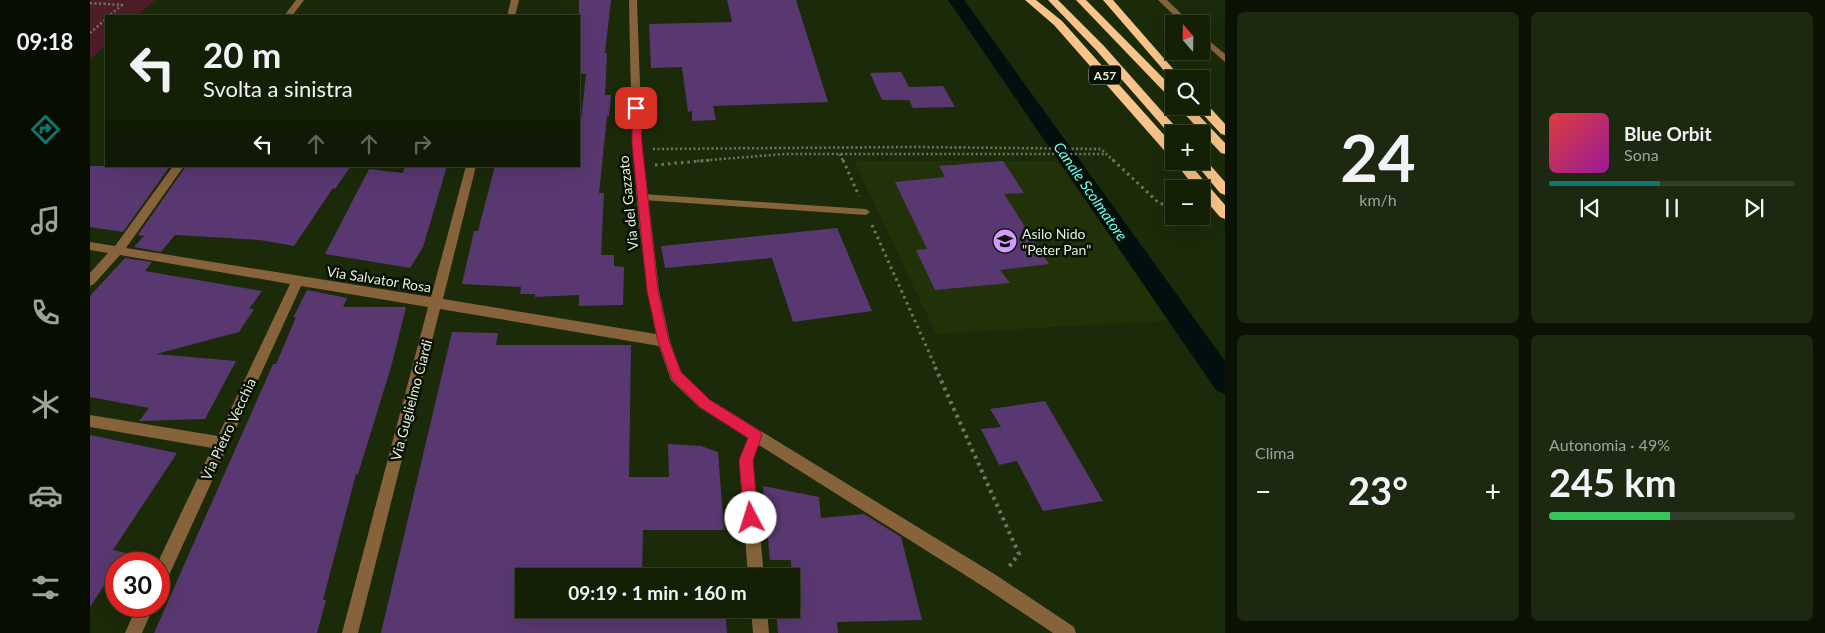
<!DOCTYPE html>
<html lang="it">
<meta charset="utf-8">
<style>
body{margin:0;font-family:Lato,sans-serif;background:#1d2810;color:#f1f3f6;height:100vh;display:flex;flex-direction:column;font-size:19px;white-space:nowrap}
*{box-sizing:border-box;margin:0}
p{font-size:16px;color:#9da39b}
.icon{flex:none;width:28px;height:28px;fill:none;stroke:currentColor;stroke-width:2;stroke-linecap:round;stroke-linejoin:round}
.map{position:relative;flex:1;overflow:hidden}
.details{display:flex;flex-direction:column;gap:12px;padding:12px;background:#0b1203;width:600px}
.details>*{flex:none}
.hud{position:absolute;left:15px;top:15px;width:475px;height:152px;border-radius:0px;box-shadow:0 5px 20px #0002,0 0 0 1px #333e28;background:#142006;color:#f1f3f6;overflow:hidden}
.needle{width:32px;rotate:340deg}
.tools{position:absolute;left:1075px;top:15px;display:grid;gap:10px}
.tools a{display:grid;place-items:center;width:45px;height:45px;border-radius:0px;background:#142006;box-shadow:0 5px 20px #0002,0 0 0 1px #333e28;font-size:25px}
.speed{position:absolute;left:15px;top:552px;display:flex;gap:10px;font-size:25px;font-weight:700;text-align:center}
.speed>*{display:grid;place-content:center;width:65px;height:65px;border-radius:50%;background:#142006;box-shadow:0 5px 20px #0002,0 0 0 1px #333e28;line-height:1}
.speed .limit{border:8px solid #d22;background:#fff;color:#111}
.pin{position:absolute;display:grid;place-items:center;width:42px;height:42px;color:#fff;margin:-21px;border-radius:10px;box-shadow:0 2px 8px #0006}
.me{position:absolute;width:55px;margin:-28px;rotate:355deg;stroke-linejoin:round;filter:drop-shadow(0 0 4px #0008)}
.turn{display:flex;align-items:center;gap:18px;height:105px;padding:0 15px;font-size:22px}
.turn .icon{width:65px;height:65px;stroke-width:2.5}
.turn b{display:block;font-size:35px;line-height:42px}
.lanes{display:flex;align-items:center;height:48px;padding:0 15px;background:#0003;justify-content:center;gap:25px;direction:ltr}
.lanes .off{opacity:.35}
.big{font-size:38px;font-weight:700;line-height:1.1}
.details .card{flex:1;display:flex;flex-direction:column;justify-content:center;gap:8px;min-width:0;padding:0 18px;border-radius:8px;background:#1d2810}
.details .dial{align-items:center;gap:0}
.dial b{font-size:65px;line-height:1}
.song{display:flex;align-items:center;gap:15px}
.cover{width:60px;height:60px;border-radius:8px;background:linear-gradient(135deg,hsl(0 70% 55%),hsl(300 70% 35%))}
.played{height:5px;border-radius:2px;background:linear-gradient(90deg,#0f766e 45%,#333e28 45%)}
.keys{display:flex;justify-content:space-around;direction:ltr}
.heat{display:flex;justify-content:space-between;align-items:center;font-size:28px;direction:ltr}
.charge{height:8px;border-radius:4px;background:linear-gradient(90deg,#34c759 49%,#333e28 0)}
.details .tiles{flex:1;display:grid;gap:12px;grid-template-columns:repeat(2,1fr)}
.trip{position:absolute;left:425px;top:568px;width:285px;height:50px;border-radius:0px;background:#142006;box-shadow:0 5px 20px #0002,0 0 0 1px #333e28;font-weight:700;line-height:50px;text-align:center}
main{display:flex;flex:1;min-height:0}
.tab-bar{display:flex;flex-direction:column;width:90px;justify-content:space-around;align-items:center;background:#080d02;color:#9da39b}
.tab-bar .icon{width:35px;height:35px}
.tab-bar .selected{color:#0f766e}
.tab-bar b{font-size:22px;color:#f1f3f6}
.map>svg:first-child{display:block}
</style>
<main>
<nav class="tab-bar">
<b>09:18</b>
<svg class="icon selected" aria-label="directions" viewBox="0 0 24 24"><path d="M12 3l9 9-9 9-9-9zM9 14v-3h6M13 9l2 2-2 2"/></svg>
<svg class="icon" aria-label="music" viewBox="0 0 24 24"><path d="M9 18V5l10-2v13"/><circle cx="6" cy="18" r="3"/><circle cx="16" cy="16" r="3"/></svg>
<svg class="icon" aria-label="phone" viewBox="0 0 24 24"><path d="M5 4h4l2 5-3 2q2 4 5 5l2-3 5 2v4C11 20 4 13 5 4z"/></svg>
<svg class="icon" aria-label="climate" viewBox="0 0 24 24"><path d="M12 3v18M4 7l16 10M4 17L20 7"/></svg>
<svg class="icon" aria-label="car" viewBox="0 0 24 24"><path d="M5 17H2v-5l4-1 3-4h7l3 4 3 1v5h-3M9 17h6M6 11h13"/><circle cx="7" cy="17" r="2"/><circle cx="17" cy="17" r="2"/></svg>
<svg class="icon" aria-label="filters" viewBox="0 0 24 24"><path d="M4 7h16M4 17h16"/><circle cx="9" cy="7" r="2"/><circle cx="15" cy="17" r="2"/></svg>
</nav>
<div class="map">
<svg width="1135" height="633" viewBox="0 0 1135 633">
<rect width="100%" height="100%" fill="#1b2a08"/>
<path fill="#213208" d="M764,161H974L1084,320L846,334Z"/>
<path fill="#4e1d28" d="M0,0H65L47,16H16V45L0,60Z"/>
<g fill="none" stroke-linecap="round" stroke-linejoin="round">
<path fill="#030f0e" fill-rule="evenodd" d="M858,0H874L1135,361V394L1126,390Z"/>
</g>
<g fill="#593871">
<path d="M489,0H521L515,53H517L515,95H521L520,106L519,116H517L509,193H514L511,255H524V266L534,267L533,305L489,306V295L445,297V294H430L431,287L372,284L384,231H388L405,166H489V139L496,74H489Z"/>
<path d="M637,0H706L738,102L623,106L626,120L602,121V111L598,112L592,67L561,68L559,24L642,22Z"/>
<path d="M811,72L819,87L853,86L865,107L823,108L819,100H792L780,73Z"/>
<path d="M913,161L934,193L914,194L959,264L910,270L920,283L845,290L826,250L837,249L805,182L855,177L849,166Z"/>
<path d="M0,166H80L33,232L0,227Z"/>
<path d="M96,166H261L245,189L243,188L204,246L170,240L85,235L71,252L44,247L54,236L48,235Z"/>
<path d="M315,166H357L333,247L320,268L235,254L279,169L313,173Z"/>
<path d="M747,228L782,311L703,322L682,258L575,268L571,246Z"/>
<path d="M35,258L62,262L55,271L172,291L159,309H164L149,332L66,354L146,361L115,419L49,421L59,408L0,397V296Z"/>
<path d="M217,290L257,298L253,307H316L301,367L268,474H266L233,600H236L227,633H64L183,364H186L206,317L203,318Z"/>
<path d="M362,332L408,333L406,345H541L539,477H579L578,444L611,446L628,452L634,530H553L552,575L633,576H434V609H635L637,633H291Z"/>
<path d="M955,401L1013,501L953,511L927,461L909,465L891,429L911,427L900,409Z"/>
<path d="M0,435L87,453L23,550L36,553L29,564H26V567L0,607Z"/>
<path d="M673,486L729,497L731,518L774,514L811,537L832,620L747,622L748,633H688L686,609H701V560H680Z"/>
</g>
<g fill="none" stroke-linecap="round" stroke-linejoin="round">
<g stroke="#6b785c" stroke-width="2.5" stroke-dasharray="2 2.5" stroke-linecap="butt">
<path d="M0,3L32,5L19,16"/>
<path d="M0,33L16,19"/>
<path d="M563,149L824,147L1011,149L1024,161"/>
<path d="M750,154L753,161"/>
<path d="M607,161L695,154H1016"/>
</g>
<g stroke="#6b785c" stroke-width="3" stroke-dasharray="2.5 4" stroke-linecap="butt">
<path d="M753,160L769,196"/>
<path d="M1023,160L1070,204L1084,203"/>
<path d="M565,165L622,160"/>
<path d="M782,225L846,368"/>
</g>
<path stroke="#6b785c" stroke-width="4" stroke-dasharray="3 4.5" stroke-linecap="butt" d="M845,367L929,554L918,568"/>
<path fill="#86633b" fill-rule="evenodd" d="M553,194L776,209L780,212L776,215L553,200L549,197Z"/>
<g fill="#86633b" fill-rule="evenodd">
<path d="M206,0H214L202,16H194Z"/>
<path d="M421,0H429L425,16H417Z"/>
<path d="M539,0H547L552,143L569,291L580,341L591,373L620,400L906,575L984,627L986,633H963L894,587L669,445L663,460L674,576H658L649,460L658,438L610,408L581,380L569,346L350,309L268,633H252L338,307L211,286L75,584L69,586L67,564L122,448L0,427V415L128,436L200,284L30,255L4,284L0,286V273L18,253L0,250V242L25,246L83,166H94L36,248L341,297L376,166H386L353,299L566,334C543,225 541,112 539,0Z"/>
<path d="M1068,0H1077L1102,24H1093Z"/>
<path d="M1111,34L1135,54V62L1111,41Z"/>
<path d="M47,606H64L52,633H35Z"/>
<path d="M661,609H677L679,633H663Z"/>
</g>
<g fill="#f8c489" fill-rule="evenodd">
<path d="M935,0H946L972,21L1084,146V158L1080,157L964,25Z"/>
<path d="M958,0H968L1014,46L1092,134H1084V137H1082L1006,50Z"/>
<path d="M986,0H996L1084,89V99L1080,98Z"/>
<path d="M1013,0H1023L1092,79H1084L1083,81Z"/>
<path d="M1111,102H1115L1135,124V135L1131,134L1107,108L1106,106H1111Z"/>
<path d="M1087,106H1100L1135,143V154L1131,153Z"/>
<path d="M1111,157L1114,158L1135,182V195L1130,193L1106,164L1104,161H1111Z"/>
<path d="M1084,161H1097L1135,205V219L1130,217L1111,195V189H1106Z"/>
</g>
</g>
<path fill="#e11d48" stroke="#92132f" d="M546,105L550,108L552,144L568,291L579,341L591,372L620,400L670,431L672,435L663,460L668,518L666,523L661,525L656,523L654,518L649,460L658,438L611,408L582,379L568,341L557,291L542,144V108Z"/>
<defs>
<symbol id="school-disc" viewBox="-11 -11 22 22"><circle r="9.5" fill="#d39cfc" stroke="#091004"/><path d="M0-5L7-2L0 1L-7-2ZM-4 1L0 2.5L4 1V4Q0 6-4 4Z" fill="#111"/></symbol>
</defs>
<g fill-rule="evenodd">
<use href="#school-disc" x="901" y="227" width="28" height="28"/>
</g>
<g text-anchor="middle" dominant-baseline="central" stroke-width="5" stroke-linejoin="round" paint-order="stroke">
<rect fill="#091004" stroke="#a2ab9a" stroke-width="1" x="999" y="65.5" width="32" height="19" rx="4"/>
<g font-size="12" font-weight="bold" fill="#e4eeda">
<text x="1015" y="75">A57</text>
</g>
<g font-size="14" fill="#e4eeda" stroke="#091004">
<text transform="translate(538 203) rotate(-96)">Via del Gazzato</text>
<text transform="translate(289 279) rotate(9)">Via Salvator Rosa</text>
<text transform="translate(321 400) rotate(-75)">Via Guglielmo Ciardi</text>
<text transform="translate(138 429) rotate(-65)">Via Pietro Vecchia</text>
</g>
<g font-size="14" fill="#e4eeda" stroke="#091004" text-anchor="start">
<text x="932" y="233">Asilo Nido<tspan x="932" dy="16">"Peter Pan"</tspan></text>
</g>
<g font-size="15" font-style="italic" fill="#66fef5" stroke="#091004">
<text transform="translate(1001 191) rotate(55)">Canale Scolmatore</text>
</g>
</g>
</svg>
<div class="tools">
<a><svg class="needle" viewBox="-14 -14 28 28"><path d="M0-13l5 13h-10z" fill="#e53935"/><path d="M0 13l5-13h-10z" fill="#9da39b"/></svg></a>
<a><svg class="icon" aria-label="search" viewBox="0 0 24 24"><circle cx="10" cy="10" r="6"/><path d="M15 15l6 6"/></svg></a>
<a>+</a>
<a>−</a>
</div>
<div class="speed"><div class="limit">30</div></div>
<div class="pin" style="left:546px;top:108px;background:#d93025"><svg class="icon" aria-label="arrive" viewBox="0 0 24 24"><path d="M6 21V4h12l-3 4 3 4H6"/></svg></div>
<svg class="me" style="left:661px;top:518px" viewBox="-20 -20 40 40"><circle r="19" fill="#fff"/><path d="M0-13L10 11 0 6-10 11z" fill="#e11d48"/></svg>
<div class="trip">09:19 · 1 min · 160 m</div>
<div class="hud">
<div class="turn"><svg class="icon" aria-label="left" viewBox="0 0 24 24"><path d="M17 20v-9H6M10 6l-5 5 5 5"/></svg><div><b>20 m</b>Svolta a sinistra</div></div>
<div class="lanes"><svg class="icon" aria-label="left" viewBox="0 0 24 24"><path d="M17 20v-9H6M10 6l-5 5 5 5"/></svg><svg class="icon off" aria-label="ahead" viewBox="0 0 24 24"><path d="M12 20V5M6 11l6-6 6 6"/></svg><svg class="icon off" aria-label="ahead" viewBox="0 0 24 24"><path d="M12 20V5M6 11l6-6 6 6"/></svg><svg class="icon off" aria-label="right" viewBox="0 0 24 24"><path d="M7 20v-9h11M14 6l5 5-5 5"/></svg></div>
</div>
</div>
<section class="details">
<div class="tiles">
<div class="card dial"><b>24</b><p>km/h</p></div>
<div class="card">
<div class="song"><i class="cover"></i><div><b>Blue Orbit</b><p>Sona</p></div></div>
<div class="played"></div>
<div class="keys"><svg class="icon" aria-label="previous" viewBox="0 0 24 24"><path d="M18 5L8 12l10 7zM5 5v14"/></svg><svg class="icon" aria-label="pause" viewBox="0 0 24 24"><path d="M8 5v14M16 5v14"/></svg><svg class="icon" aria-label="next" viewBox="0 0 24 24"><path d="M6 5l10 7-10 7zM19 5v14"/></svg></div>
</div>
<div class="card"><p>Clima</p>
<div class="heat"><a>−</a><b class="big">23°</b><a>+</a></div>
</div>
<div class="card"><p>Autonomia · 49%</p><b class="big">245 km</b><div class="charge"></div></div>
</div>
</section>
</main>
